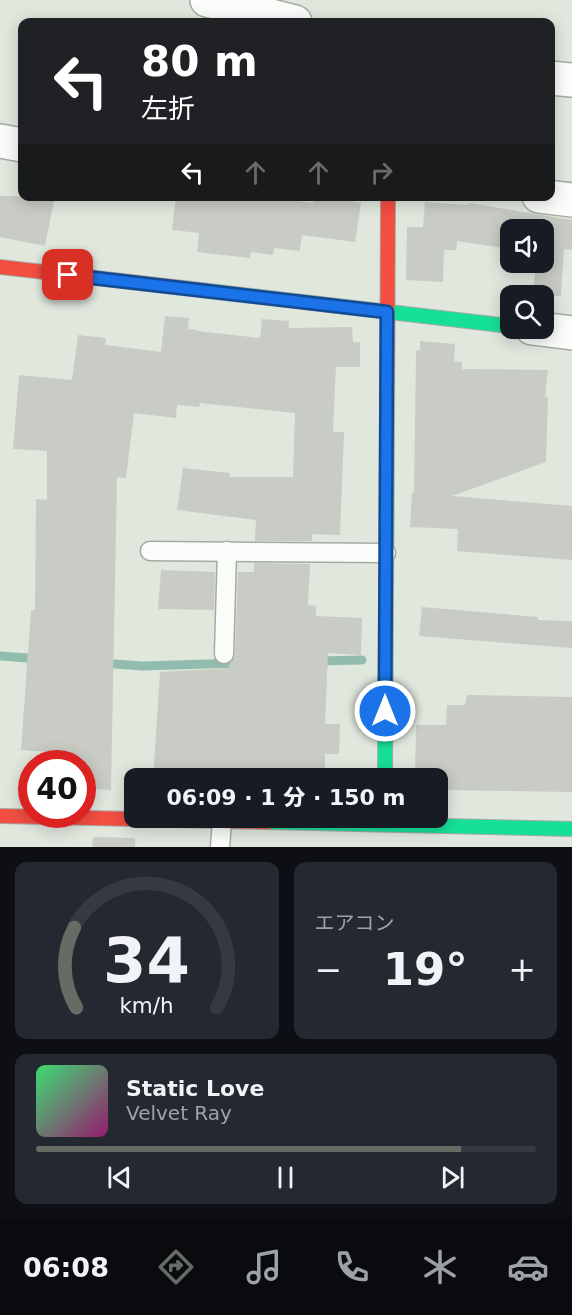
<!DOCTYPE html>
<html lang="ja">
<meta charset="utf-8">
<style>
body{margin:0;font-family:"DejaVu Sans","Noto Sans JP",sans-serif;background:#242831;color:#f1f3f6;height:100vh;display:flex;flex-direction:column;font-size:22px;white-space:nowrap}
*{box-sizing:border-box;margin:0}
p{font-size:20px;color:#9ea1a6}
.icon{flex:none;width:33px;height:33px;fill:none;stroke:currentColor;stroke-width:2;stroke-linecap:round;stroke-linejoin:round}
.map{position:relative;height:847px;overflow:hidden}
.sheet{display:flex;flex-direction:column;gap:15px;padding:15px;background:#0d0f14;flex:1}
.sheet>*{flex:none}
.hud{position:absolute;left:18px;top:18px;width:537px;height:183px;border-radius:12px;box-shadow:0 3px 15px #0003;background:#202124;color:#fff;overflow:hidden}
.tools{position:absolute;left:500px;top:219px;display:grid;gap:12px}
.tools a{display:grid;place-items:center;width:54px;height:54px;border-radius:12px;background:#171b24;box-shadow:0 3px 15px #0003;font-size:30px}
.speed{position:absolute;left:18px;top:750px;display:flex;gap:12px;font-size:30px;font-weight:700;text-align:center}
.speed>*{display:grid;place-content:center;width:78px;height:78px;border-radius:50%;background:#171b24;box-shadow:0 3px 15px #0003;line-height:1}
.speed .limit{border:9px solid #d22;background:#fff;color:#111}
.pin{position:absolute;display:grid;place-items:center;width:51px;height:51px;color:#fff;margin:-26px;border-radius:12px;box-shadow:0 3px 9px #0006}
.me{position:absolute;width:66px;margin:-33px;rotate:0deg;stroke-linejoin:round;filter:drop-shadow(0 0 4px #0008)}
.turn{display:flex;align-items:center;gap:21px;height:126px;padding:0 24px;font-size:27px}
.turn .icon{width:78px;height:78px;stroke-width:2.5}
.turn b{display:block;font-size:42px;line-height:51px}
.lanes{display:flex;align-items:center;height:57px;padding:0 24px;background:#0003;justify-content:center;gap:30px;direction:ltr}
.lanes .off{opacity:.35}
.big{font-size:45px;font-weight:800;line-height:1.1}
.sheet .tile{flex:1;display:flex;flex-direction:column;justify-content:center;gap:9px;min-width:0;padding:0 21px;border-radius:12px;background:#242831}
.sheet .dial{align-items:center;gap:0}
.dial svg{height:156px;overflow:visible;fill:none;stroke:#363941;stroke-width:7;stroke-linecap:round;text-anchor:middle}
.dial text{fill:#f1f3f6;stroke:none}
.song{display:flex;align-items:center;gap:18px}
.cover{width:72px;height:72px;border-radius:9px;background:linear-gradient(135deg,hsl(140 70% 55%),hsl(320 70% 35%))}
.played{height:6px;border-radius:3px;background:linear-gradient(90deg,#666c64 85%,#363941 85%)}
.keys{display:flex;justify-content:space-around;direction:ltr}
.heat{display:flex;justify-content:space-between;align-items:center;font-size:33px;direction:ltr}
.sheet .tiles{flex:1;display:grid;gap:15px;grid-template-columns:1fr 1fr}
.tile:last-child{grid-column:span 2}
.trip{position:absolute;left:124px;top:768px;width:324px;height:60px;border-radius:12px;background:#171b24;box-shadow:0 3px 15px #0003;font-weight:800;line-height:60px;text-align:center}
.tab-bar{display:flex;height:96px;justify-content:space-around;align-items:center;background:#090b0e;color:#9ea1a6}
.tab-bar .icon{width:42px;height:42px}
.tab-bar .on{color:#666c64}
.tab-bar b{font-size:27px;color:#f1f3f6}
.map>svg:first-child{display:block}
</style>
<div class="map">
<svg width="572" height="847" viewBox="0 0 572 847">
<rect width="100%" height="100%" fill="#e0e8de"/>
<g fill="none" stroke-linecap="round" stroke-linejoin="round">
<g stroke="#92bdae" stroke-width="9">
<path d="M0,656L40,659"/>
<path d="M317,661L362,660"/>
<path d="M101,663L142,666L240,663"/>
</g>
</g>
<g fill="#c8ccc4">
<path d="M0,196H55L45,246L0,237Z"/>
<path d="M176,196H255L313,203V196H317L361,203L355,242L302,235L300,251L274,248L273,255L251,252L250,258L197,252L199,233L172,230Z"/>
<path d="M425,202L468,205L469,203L572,220V250L564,249L561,296H533L536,262H543V230H510V249L457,241L456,250H444L443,282L406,280L407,227H423Z"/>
<path d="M165,316L189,318L188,329L197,330V331L260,338L262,319L289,321V328L352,327L353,342H360V367H336L333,432H344L340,535L312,534V541H255L256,520L177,510L183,468L230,473L229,477H293L295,413L200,403L199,407L177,405L176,418L134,413L126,478L117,477L111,790L82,788V764H66V753L21,750L31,610H35L36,499L47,500V451L13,449L19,375L72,380L78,335L106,338L105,345L161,352Z"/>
<path d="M420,341L455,344L454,361L462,362V369L548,370L545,396L548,398L546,462L452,496L572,506V560L457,551L458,529L410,527L412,493H414L416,351L420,350Z"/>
<path d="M254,563L310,564L308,605L316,606V616L362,618L361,655L328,653L325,724H340L339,754H325V771H315V778H153L160,672L229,668V664L233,660L235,654L238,572H254Z"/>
<path d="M161,570L215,572L214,610L158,609Z"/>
<path d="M422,607L538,617V620L572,621V648L419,636Z"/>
<path d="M467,695L572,697V792L438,790V778H415L416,725H446L447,705H465Z"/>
<path d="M93,837L135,838V847H92Z"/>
</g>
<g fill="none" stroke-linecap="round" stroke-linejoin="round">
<defs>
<g id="lane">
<path d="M150,551L386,553"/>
<path d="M224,654L227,551"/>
<path d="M220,847L222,821"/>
</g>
<g id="street">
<path d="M207,0L295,22"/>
<path d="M550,78L572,80"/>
<path d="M0,141L22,145"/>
<path d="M539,196L572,200"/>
<path d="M532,328L572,333"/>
</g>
<g id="fast">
<path d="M209,291L510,326"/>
<path d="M385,778L387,418"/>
<path d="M268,822L572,829"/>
</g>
<g id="jam">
<path d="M0,267L209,291"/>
<path d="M387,418L388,196"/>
<path d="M0,816L268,822"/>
</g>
</defs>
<use href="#lane" stroke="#a5aaa3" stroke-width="21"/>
<use href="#street" stroke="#a5aaa3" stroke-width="36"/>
<use href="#fast" stroke="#a5aaa3" stroke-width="16"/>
<use href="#jam" stroke="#a5aaa3" stroke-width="16"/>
<use href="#lane" stroke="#fafcfa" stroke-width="18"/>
<use href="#street" stroke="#fafcfa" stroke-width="33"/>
<use href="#fast" stroke="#16e098" stroke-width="14"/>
<use href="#jam" stroke="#f24e42" stroke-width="14"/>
</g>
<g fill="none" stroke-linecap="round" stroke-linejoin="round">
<defs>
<path id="route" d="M68,275L387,312L385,711"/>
</defs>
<use href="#route" stroke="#114b97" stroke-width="15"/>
<use href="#route" stroke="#1a73e8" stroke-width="10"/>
</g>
</svg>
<div class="tools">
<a><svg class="icon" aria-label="sound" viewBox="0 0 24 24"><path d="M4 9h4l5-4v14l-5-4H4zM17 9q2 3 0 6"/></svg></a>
<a><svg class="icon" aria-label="search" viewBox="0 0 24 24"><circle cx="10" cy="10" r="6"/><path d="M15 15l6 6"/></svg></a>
</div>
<div class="speed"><div class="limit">40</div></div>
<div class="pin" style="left:68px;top:275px;background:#d93025"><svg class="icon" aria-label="arrive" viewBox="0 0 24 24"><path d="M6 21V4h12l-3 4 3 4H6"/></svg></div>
<svg class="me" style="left:385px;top:711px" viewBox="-20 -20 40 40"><circle r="17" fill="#1a73e8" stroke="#fff" stroke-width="3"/><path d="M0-11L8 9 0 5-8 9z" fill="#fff"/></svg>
<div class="trip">06:09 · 1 分 · 150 m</div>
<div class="hud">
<div class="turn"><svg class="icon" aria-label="left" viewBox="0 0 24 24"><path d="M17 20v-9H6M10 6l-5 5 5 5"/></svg><div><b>80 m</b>左折</div></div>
<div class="lanes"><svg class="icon" aria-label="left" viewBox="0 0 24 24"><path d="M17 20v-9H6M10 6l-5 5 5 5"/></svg><svg class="icon off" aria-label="ahead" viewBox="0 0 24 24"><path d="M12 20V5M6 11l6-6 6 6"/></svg><svg class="icon off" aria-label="ahead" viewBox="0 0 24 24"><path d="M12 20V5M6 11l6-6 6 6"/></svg><svg class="icon off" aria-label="right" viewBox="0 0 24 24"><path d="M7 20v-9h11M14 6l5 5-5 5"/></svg></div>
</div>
</div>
<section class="sheet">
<div class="tiles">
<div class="tile dial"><svg viewBox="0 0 100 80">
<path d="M14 69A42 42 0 1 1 86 69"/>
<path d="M14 69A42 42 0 0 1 13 28" stroke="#666c64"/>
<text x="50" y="56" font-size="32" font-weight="700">34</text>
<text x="50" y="72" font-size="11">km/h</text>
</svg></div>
<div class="tile"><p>エアコン</p>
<div class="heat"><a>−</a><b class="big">19°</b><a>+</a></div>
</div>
<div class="tile">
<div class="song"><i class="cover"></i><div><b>Static Love</b><p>Velvet Ray</p></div></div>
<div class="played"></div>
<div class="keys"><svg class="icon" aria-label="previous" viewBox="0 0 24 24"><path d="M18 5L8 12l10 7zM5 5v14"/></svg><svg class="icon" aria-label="pause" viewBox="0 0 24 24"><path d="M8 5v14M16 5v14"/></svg><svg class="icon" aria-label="next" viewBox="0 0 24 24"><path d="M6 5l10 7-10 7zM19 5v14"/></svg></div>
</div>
</div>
</section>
<nav class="tab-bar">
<b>06:08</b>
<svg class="icon on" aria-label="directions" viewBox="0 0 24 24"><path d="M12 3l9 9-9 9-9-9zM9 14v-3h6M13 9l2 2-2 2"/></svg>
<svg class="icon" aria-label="music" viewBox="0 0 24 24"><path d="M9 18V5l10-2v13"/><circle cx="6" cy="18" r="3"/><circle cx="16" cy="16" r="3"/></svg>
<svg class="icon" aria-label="phone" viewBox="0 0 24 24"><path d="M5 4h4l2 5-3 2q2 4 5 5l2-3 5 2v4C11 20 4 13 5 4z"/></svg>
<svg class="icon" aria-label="climate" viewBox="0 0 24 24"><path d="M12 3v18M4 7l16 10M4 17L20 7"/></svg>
<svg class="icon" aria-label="car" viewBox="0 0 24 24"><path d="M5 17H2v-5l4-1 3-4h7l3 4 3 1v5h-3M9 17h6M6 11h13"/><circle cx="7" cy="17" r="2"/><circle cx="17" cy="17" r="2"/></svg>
</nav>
